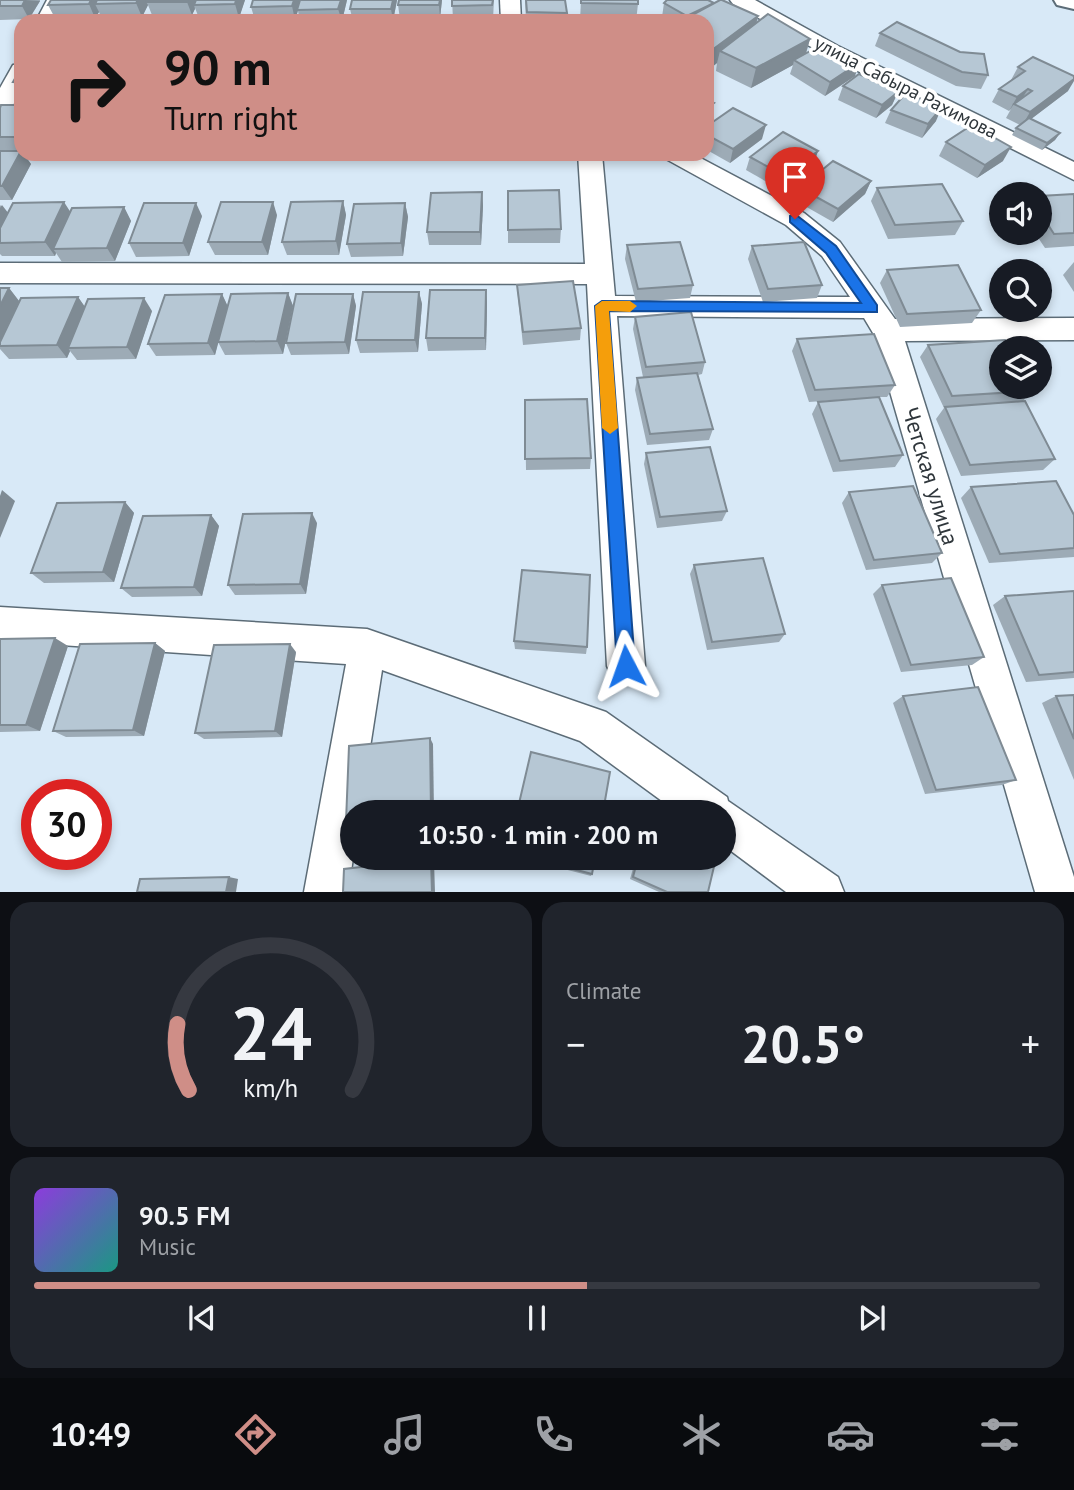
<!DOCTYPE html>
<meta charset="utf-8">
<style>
body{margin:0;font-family:"PT Sans",sans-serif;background:#20242c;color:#f1f3f6;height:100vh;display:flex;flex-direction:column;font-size:26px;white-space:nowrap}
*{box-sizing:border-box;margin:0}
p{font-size:23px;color:#9ea1a6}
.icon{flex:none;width:38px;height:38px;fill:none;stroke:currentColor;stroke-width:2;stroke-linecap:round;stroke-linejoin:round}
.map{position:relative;height:892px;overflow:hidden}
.panel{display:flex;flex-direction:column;gap:10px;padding:10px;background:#0d0f14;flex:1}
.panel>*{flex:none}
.top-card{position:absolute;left:14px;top:14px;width:700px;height:147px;border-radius:21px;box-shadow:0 4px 10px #0003;background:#cf8e87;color:#111;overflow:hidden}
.fabs{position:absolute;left:989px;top:182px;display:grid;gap:14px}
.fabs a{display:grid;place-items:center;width:63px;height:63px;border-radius:50%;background:#171b24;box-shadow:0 4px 10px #0003;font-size:35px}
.speed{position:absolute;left:21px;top:779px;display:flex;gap:14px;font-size:35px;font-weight:700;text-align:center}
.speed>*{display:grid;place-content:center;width:91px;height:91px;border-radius:50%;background:#171b24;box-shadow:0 4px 10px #0003;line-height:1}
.speed .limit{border:10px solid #d22;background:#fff;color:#111}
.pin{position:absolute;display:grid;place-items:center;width:60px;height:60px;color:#fff;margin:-72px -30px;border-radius:50% 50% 50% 0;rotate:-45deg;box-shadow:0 0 7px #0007}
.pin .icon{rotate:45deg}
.me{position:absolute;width:77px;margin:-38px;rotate:356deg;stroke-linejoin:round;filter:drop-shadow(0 0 5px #0008)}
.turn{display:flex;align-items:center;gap:24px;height:147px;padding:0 35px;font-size:32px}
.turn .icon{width:91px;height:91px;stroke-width:2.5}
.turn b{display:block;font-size:49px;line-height:60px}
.big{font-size:52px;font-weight:700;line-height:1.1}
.panel .tile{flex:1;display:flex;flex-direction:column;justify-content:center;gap:10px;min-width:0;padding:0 24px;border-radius:21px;background:#20242c}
.panel .dial{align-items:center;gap:0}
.dial svg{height:182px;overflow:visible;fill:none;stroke:#363941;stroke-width:7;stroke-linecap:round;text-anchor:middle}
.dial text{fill:#f1f3f6;stroke:none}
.song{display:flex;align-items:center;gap:21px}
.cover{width:84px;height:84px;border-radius:10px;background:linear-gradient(135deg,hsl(270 70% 55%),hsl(170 70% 35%))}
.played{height:7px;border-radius:4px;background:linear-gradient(90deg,#cf8e87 55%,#363941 55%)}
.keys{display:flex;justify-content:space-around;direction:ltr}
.heat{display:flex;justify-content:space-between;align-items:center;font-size:38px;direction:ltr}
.panel .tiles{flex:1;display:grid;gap:10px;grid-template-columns:1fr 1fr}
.tile:last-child{grid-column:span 2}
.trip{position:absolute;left:340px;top:800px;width:396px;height:70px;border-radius:35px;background:#171b24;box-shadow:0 4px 10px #0003;font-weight:700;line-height:70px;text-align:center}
.tabs{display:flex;height:112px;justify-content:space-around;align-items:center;background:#090b0e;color:#9ea1a6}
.tabs .icon{width:49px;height:49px}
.tabs .active{color:#cf8e87}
.tabs b{font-size:32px;color:#f1f3f6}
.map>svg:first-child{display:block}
</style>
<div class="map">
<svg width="1074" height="892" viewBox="0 0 1074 892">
<rect width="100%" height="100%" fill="#d8e9f7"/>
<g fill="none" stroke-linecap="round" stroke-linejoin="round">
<defs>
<g id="minor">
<path d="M47,0H67L56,21H36Z"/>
<path d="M500,0H520L521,21H501Z"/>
<path d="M730,0H755L838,46L1074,162V180L824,54L733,4Z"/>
<path d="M21,64V91L8,114L0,116V88L13,65Z"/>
<path d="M578,154H602L615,296L850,297L822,256L786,225L666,159L662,154H693L804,213L840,242L895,319L1074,318V340L905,341L1074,877V892H1035L873,333L864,318L617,316L645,666L639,679L626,685L613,679L607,666L587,284L0,283V263L585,264Z"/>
<path d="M0,607L367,629L606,712L727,797L728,801L838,877L844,892H786L723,845V812H677L580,741L382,670L360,812H352L353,858L348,892H304L346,664L0,641Z"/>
</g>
<path id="major" d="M1054,0H1074V9L1057,5Z"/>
</defs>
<use href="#minor" stroke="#5c6c77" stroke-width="3"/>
<use href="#major" stroke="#5c6c77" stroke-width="4"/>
<use href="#minor" fill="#fff" fill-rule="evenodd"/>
<use href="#major" fill="#fff" fill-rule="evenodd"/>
</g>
<g fill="#9dabb6">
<path d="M0,0H40V1L29,19L0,20Z"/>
<path d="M245,0L239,18H199L195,8L192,15H152L148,5L142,17H101L99,12L95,18H55L48,5Z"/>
<path d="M347,0L342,21H300L298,11L295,20H255L251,7Z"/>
<path d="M352,0H397L393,21H353L350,9Z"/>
<path d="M442,0L440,18L400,19L398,5Z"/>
<path d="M452,0H494L493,19H453Z"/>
<path d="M525,0H565L566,21H526Z"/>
<path d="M581,0L638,4L636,21H580Z"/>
<path d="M664,3H714L758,16L757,23L810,39L806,54L855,76L825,96L790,74L793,65L751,88L716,71L717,63L707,71V21H670L662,17Z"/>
<path d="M880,33L988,75L981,89L956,86L875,46Z"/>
<path d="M1018,67L1068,91L1031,119L1060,133L1055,140L1042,150L1012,135L1016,128L1020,125L1006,118L1011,109L1009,111L992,102L999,89L1011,80Z"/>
<path d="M21,68V95L13,82Z"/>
<path d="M843,86L898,92L892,105L876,118L838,100Z"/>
<path d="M21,105V154L31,164L12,200H0V108Z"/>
<path d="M891,110L936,121L922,138L885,123Z"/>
<path d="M707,126L762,139L730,163L707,150Z"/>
<path d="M946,142L1003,161L977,178L939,156Z"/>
<path d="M818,151L813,165L781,190L746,170L750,157Z"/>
<path d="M367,154H415L367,155Z"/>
<path d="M871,181L865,194L833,222L796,201L800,188Z"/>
<path d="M877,188L963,221L955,235L888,239L871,201Z"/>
<path d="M482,192L483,206L481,245H429L427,232Z"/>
<path d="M1074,194V246L1045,248L1035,233H1040V196Z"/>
<path d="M343,201L346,215L339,255H287L282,242Z"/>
<path d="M405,203L408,217L403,256L351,257L347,244Z"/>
<path d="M0,205L8,213L70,212L124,207L131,221L115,261L62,262L56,253L55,256H2L0,254Z"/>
<path d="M277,215L268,255H215L208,242Z"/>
<path d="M202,216L189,256L136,257L129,243Z"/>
<path d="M561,229L560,243H508V230Z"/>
<path d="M627,245L693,285L690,298L636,302L625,259Z"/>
<path d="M752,246L822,285L817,298L763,302L748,259Z"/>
<path d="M1074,262V292L1063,275Z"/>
<path d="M887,270L981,310L972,323L900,327L880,283Z"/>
<path d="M517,285L581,328L580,340L523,345L518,298Z"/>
<path d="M9,288L19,301L78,297L85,307L152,311L136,359L77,360L70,351L67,358L9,359L0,349V342Z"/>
<path d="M486,290L487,303L486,350L428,351L426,338Z"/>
<path d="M419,292L422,304L418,352L360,353L356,340Z"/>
<path d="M288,293L293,306L283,354L225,355L218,342L215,355L156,356L148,344L222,294L228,307Z"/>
<path d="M353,294L356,306L349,354L291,355L286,343Z"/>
<path d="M635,317L705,362L702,374L698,375L713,429L709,440L647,445L635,390L637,378L643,377L633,329Z"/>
<path d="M797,339L895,385L887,397H879L903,455L895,467L833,472L812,414L818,402L863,398L809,402L792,351Z"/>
<path d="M928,345L1032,391L1022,402L1055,459L1043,470L961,476L936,419L944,408L920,357Z"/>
<path d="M525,400L591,458L590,469L526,470Z"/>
<path d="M646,453L727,511L722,521L657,528L644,464Z"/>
<path d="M971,487L1074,515V557L989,563L961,498Z"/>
<path d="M849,492L942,553L932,563L866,570L842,503Z"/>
<path d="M125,502L134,513L114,582L44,583L31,573Z"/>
<path d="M211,515L219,526L202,596L132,597L121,588Z"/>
<path d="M317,523L306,594L235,595L228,585Z"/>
<path d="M694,565L785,634L779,642L707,650L690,574Z"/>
<path d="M882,585L984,657L972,665L901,672L873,594Z"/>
<path d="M1074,591V678L1026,682L993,605L1005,596Z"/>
<path d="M0,639L68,646L40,731L0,732Z"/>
<path d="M514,641L587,647L586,654L515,649Z"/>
<path d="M155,643L165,651L144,736L66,737L53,731Z"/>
<path d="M296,652L282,737L204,739L195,733Z"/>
<path d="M1074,695V780L1042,703L1056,696Z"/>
<path d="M903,696L1016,780L1002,785L925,794L893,703Z"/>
<path d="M521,858H595L592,874L591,876Z"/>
<path d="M636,858H716L708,892H659L630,879Z"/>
</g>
<g fill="#7f8b94">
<path d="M25,0L40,1L29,19L22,6Z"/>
<path d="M91,0H105L95,4L99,12L95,18L89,4Z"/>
<path d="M138,0H150L146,2L148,5L142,17L136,3Z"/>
<path d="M188,0H199L194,5L195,9L192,15L187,2Z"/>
<path d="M236,0H245L239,18L235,4Z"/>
<path d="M294,0H301L295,20L292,6Z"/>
<path d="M341,0H347L342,21L338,9Z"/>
<path d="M393,0H397L393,21L391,9Z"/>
<path d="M440,0H442L440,18L439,5Z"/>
<path d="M758,16L753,36L720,51L717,63L707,71L708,53Z"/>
<path d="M810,39L804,59L794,60L793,65L751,88L756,68Z"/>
<path d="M860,62L855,76L825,96L830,82Z"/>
<path d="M1074,79V81L1068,91L1022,126L1030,112Z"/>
<path d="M1028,89L1020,102L1014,104L1009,111L1017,97Z"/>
<path d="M898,92L892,105L876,118L882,105Z"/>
<path d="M714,103L711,117L707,119V108Z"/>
<path d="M942,107L936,121L922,138L928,124Z"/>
<path d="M766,125L762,139L730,163L733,149Z"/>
<path d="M1060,133L1055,140L1042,150L1047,143Z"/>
<path d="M1011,147L1003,161L977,178L985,165Z"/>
<path d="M818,151L813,165L781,190L785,176Z"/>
<path d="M21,152V154H24L31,164L12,200L2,186Z"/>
<path d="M871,181L865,194L833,222L838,209Z"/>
<path d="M482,192L483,206L481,245L480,232Z"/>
<path d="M343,201L346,215L339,255L336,241Z"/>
<path d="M64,202L73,216L53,249L56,253L55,256L45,242Z"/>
<path d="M273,202L277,215L268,255L262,242Z"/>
<path d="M196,203L202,216L189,256L183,243Z"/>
<path d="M405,203L408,217L403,256L401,243Z"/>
<path d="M2,205L12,218L0,240V208Z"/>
<path d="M124,207L131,221L115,261L107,248Z"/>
<path d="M9,288L19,301L0,341V306Z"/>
<path d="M486,290L487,303L486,350L485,338Z"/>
<path d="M419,292L422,304L418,352L415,340Z"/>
<path d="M288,293L293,306L283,354L277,341Z"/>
<path d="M222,294L228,307L215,355L208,343Z"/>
<path d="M353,294L356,306L349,354L345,342Z"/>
<path d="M78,297L87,310L68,348L70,351L67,358L57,345Z"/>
<path d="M144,298L152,311L136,359L127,347Z"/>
<path d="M2,490L15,501L0,538V496Z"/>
<path d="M125,502L134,513L114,582L103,572Z"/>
<path d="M312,513L317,523L306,594L300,584Z"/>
<path d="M211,515L219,526L202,596L194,587Z"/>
<path d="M55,638L68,646L40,731L26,725Z"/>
<path d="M155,643L165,651L144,736L133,730Z"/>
<path d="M290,644L296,652L282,737L275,731Z"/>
<path d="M430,738L433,744L434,812H431Z"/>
<path d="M431,859L434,861L435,892H432Z"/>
<path d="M229,877L238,879L236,892H226Z"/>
</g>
<g fill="#b6c7d4" stroke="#7f8b94" stroke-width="2">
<path d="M0,0H25L22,6H0Z"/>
<path d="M51,0H91L89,4L48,5Z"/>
<path d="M97,0H138L136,3L95,4Z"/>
<path d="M147,0H188L187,2H146Z"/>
<path d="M196,0H236L235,4L194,5Z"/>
<path d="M253,0H294L292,6L251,7Z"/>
<path d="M300,0H341L338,9L297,10Z"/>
<path d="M352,0H393L391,9H350Z"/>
<path d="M399,0H440L439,5H398Z"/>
<path d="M452,0H493L492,5L452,6Z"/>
<path d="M526,0H565L567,13L527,12Z"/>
<path d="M581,0H638V4L581,3Z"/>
<path d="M667,0H708L714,3L687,16L664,3Z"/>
<path d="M720,0H722L758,16L708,53L707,21H681Z"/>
<path d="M768,14L810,39L756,68L720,51Z"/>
<path d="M897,22L960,52L984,54L988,75L962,72L880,33Z"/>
<path d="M821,45L860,62L830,82L794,60Z"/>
<path d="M1033,57L1074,76V79L1030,112L1014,104L1032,91L1028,89L1017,97L999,89L1025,71L1018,67Z"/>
<path d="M21,68V82H13Z"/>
<path d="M859,74L898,92L882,105L843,86Z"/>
<path d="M906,93L942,107L928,124L891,110Z"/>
<path d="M707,100L714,103L707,108Z"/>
<path d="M1,105H21V137H0V108Z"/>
<path d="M733,108L766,125L733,149L707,135V126Z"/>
<path d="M1029,118L1060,133L1047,143L1016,128Z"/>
<path d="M972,125L1011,147L985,165L946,142Z"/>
<path d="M783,132L818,151L785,176L750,157Z"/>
<path d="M0,151H21L2,186H0Z"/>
<path d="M833,161L871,181L838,209L800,188Z"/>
<path d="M942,184L963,221L895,225L877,188Z"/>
<path d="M559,190L561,229L508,230V191Z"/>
<path d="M482,192L480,232H427L431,193Z"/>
<path d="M1074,194V233L1054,234L1040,212V196Z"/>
<path d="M343,201L336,241L282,242L291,202Z"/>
<path d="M64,202L45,242L0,243V228L13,203Z"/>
<path d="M221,202H273L262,242H208Z"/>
<path d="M144,203H196L183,243H129Z"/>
<path d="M405,203L401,243L347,244L354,204Z"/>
<path d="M124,207L107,248L53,249L72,208Z"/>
<path d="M680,242L693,285L638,289L627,245Z"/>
<path d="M804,242L822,285L768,289L752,246Z"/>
<path d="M958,265L981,310L907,314L887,270Z"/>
<path d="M573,281L581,328L523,332L517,285Z"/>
<path d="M0,288H9L0,306Z"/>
<path d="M430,290H486L485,338H426Z"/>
<path d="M363,292H419L415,340H356Z"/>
<path d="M288,293L277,341L218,342L231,294Z"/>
<path d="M222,294L208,343L148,344L165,295Z"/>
<path d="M296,294H353L345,342L286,343Z"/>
<path d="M78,297L57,345L0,346V342L21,298Z"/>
<path d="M144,298L127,347L68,348L88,299Z"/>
<path d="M691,312L705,362L646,367L635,317Z"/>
<path d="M874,334L895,385L815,390L797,339Z"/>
<path d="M1005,340L1009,348H1001V387H1030L1032,391L952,396L928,345Z"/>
<path d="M697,373L713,429L650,434L637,378Z"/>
<path d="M879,397L903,455L840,461L818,402Z"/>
<path d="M587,399L591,458L525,459V400Z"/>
<path d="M1025,401L1055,459L970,465L945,407Z"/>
<path d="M710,447L727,511L660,517L646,453Z"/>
<path d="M1056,481L1074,515V548L1000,554L971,487Z"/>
<path d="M913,486L942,553L874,560L849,492Z"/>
<path d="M125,502L103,572L31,573L57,503Z"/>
<path d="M312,513L300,584L228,585L243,514Z"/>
<path d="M211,515L194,587L121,588L143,516Z"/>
<path d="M763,558L785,634L712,642L694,565Z"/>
<path d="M522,570L590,575L587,647L514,641Z"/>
<path d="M951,578L984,657L911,665L882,585Z"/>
<path d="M1074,591V672L1039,675L1005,596Z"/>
<path d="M55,638L26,725H0V639Z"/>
<path d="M155,643L133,730L53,731L80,644Z"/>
<path d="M290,644L275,731L195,733L214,645Z"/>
<path d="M978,687L1016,780L936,790L903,696Z"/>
<path d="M1074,695V739L1056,696Z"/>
<path d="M430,738L431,812H352V846L345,847L349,746Z"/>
<path d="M531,752L610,772L603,812H517Z"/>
<path d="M531,858H595L592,874Z"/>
<path d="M638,858H716L708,892H667L633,877Z"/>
<path d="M431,859L432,892H343L344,869Z"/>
<path d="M229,877L226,892H137L140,879Z"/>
</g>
<path fill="#1a73e8" stroke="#114b97" stroke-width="2" d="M795,214L836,246L877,305V312L609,311L635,666L633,672L626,675L619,672L617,666L595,306L602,301L861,303L826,253L790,222V216Z"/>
<path fill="#f59e0b" d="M602,301H630L637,306L630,312L609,311L618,428L610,434L602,428L595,306Z"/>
<g text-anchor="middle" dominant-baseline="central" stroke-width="7" stroke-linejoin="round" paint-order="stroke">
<g font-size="19" fill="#2f363b" stroke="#fff">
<text transform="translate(906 87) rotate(27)">улица Сабыра Рахимова</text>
</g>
<g font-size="23" fill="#2f363b" stroke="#fff">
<text transform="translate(931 476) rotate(73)">Четская улица</text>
</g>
</g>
</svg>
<div class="fabs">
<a><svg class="icon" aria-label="sound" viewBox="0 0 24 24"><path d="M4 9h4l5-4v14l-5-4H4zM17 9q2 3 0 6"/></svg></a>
<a><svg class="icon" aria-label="search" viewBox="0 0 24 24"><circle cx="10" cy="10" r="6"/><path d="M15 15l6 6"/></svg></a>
<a><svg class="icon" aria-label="layers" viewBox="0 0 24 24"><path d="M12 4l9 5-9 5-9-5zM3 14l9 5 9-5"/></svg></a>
</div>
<div class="speed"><div class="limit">30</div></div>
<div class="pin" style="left:795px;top:219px;background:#d93025"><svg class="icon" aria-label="arrive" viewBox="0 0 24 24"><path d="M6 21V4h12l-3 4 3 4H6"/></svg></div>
<svg class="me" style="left:626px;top:666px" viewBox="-20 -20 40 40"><path d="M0-17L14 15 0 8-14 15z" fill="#1a73e8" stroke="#fff" stroke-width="4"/></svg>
<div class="trip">10:50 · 1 min · 200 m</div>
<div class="top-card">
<div class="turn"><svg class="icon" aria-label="right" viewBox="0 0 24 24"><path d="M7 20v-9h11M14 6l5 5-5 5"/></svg><div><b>90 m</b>Turn right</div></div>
</div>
</div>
<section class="panel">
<div class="tiles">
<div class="tile dial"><svg viewBox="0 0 100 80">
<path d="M14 69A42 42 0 1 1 86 69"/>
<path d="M14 69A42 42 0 0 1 9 40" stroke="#cf8e87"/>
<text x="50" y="56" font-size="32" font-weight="700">24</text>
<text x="50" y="72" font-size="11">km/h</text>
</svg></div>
<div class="tile"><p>Climate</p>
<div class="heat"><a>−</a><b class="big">20.5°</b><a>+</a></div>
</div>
<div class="tile">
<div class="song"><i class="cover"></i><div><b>90.5 FM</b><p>Music</p></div></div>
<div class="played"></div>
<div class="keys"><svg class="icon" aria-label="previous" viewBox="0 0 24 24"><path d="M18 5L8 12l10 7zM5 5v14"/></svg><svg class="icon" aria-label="pause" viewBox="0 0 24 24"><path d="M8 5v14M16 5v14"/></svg><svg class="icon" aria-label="next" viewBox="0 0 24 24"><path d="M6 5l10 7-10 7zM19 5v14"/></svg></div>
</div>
</div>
</section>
<nav class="tabs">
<b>10:49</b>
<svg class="icon active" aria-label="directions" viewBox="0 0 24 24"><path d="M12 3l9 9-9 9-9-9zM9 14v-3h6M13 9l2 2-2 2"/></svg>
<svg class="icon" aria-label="music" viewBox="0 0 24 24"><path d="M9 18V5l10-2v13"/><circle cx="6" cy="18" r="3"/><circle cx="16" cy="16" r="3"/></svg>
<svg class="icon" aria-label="phone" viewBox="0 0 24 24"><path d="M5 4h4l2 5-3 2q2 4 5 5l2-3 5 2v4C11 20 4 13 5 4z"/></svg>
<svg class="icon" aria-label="climate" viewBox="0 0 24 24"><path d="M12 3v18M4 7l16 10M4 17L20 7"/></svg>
<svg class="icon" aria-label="car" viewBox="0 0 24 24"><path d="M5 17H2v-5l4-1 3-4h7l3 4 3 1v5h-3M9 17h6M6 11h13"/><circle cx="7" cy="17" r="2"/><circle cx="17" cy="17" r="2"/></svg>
<svg class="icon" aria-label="filters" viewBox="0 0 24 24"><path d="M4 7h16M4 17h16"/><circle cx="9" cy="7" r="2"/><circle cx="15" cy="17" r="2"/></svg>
</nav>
